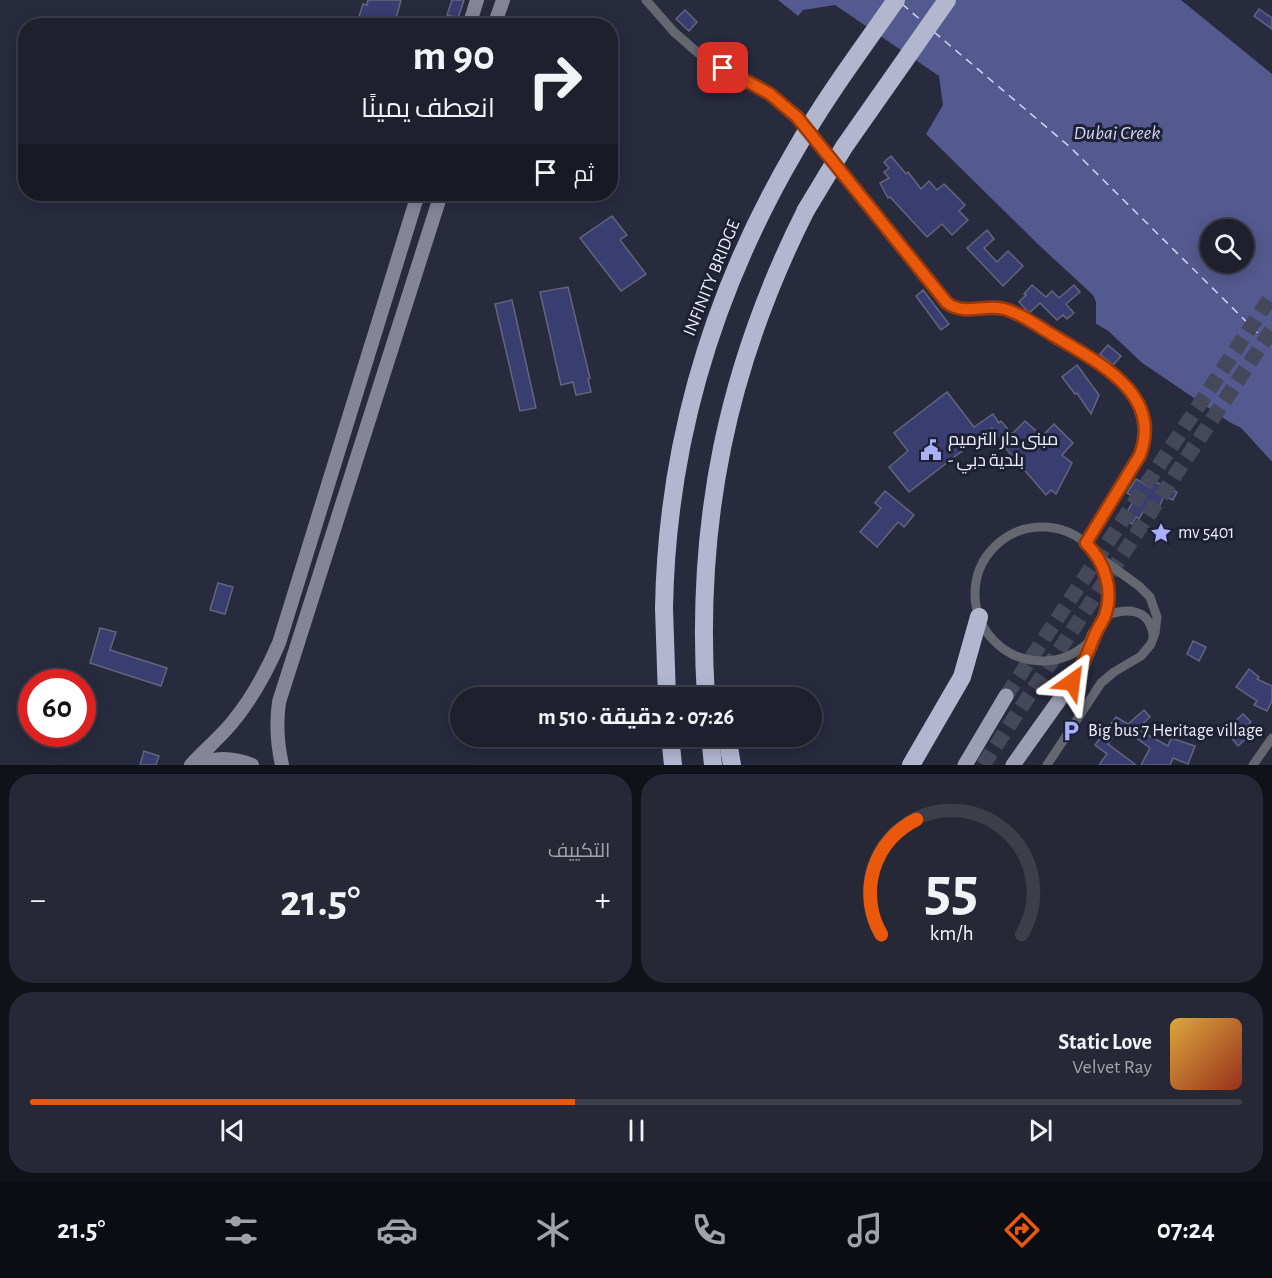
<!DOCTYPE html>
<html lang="ar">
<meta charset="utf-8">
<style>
body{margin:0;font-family:"Alegreya Sans",Cairo,sans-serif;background:#262836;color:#f1f3f6;direction:rtl;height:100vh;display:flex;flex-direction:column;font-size:22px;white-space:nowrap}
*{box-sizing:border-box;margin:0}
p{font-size:20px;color:#a1a3aa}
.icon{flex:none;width:33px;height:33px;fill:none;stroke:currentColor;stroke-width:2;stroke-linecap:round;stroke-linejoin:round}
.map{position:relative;height:765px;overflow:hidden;direction:ltr}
.side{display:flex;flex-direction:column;gap:9px;padding:9px;background:#101219;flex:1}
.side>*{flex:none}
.hud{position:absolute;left:18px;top:18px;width:600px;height:183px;border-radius:24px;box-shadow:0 3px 15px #0003,0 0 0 2px #3c3e4a;direction:rtl;background:#1e202e;color:#f1f3f6;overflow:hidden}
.fabs{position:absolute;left:1200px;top:219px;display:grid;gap:12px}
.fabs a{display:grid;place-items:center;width:54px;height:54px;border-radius:50%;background:#1e202e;box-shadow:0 3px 15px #0003,0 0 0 2px #3c3e4a;font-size:30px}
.speed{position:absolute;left:18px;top:669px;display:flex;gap:12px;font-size:30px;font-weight:700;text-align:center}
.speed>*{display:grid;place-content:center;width:78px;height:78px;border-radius:50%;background:#1e202e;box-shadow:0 3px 15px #0003,0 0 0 2px #3c3e4a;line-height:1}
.speed .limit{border:9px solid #d22;background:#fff;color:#111}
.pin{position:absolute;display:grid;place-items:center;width:51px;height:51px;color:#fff;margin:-26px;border-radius:12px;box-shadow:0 3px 9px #0006}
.me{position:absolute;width:66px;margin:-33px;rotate:31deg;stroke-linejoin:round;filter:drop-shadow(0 0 4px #0008)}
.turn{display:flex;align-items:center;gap:21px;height:126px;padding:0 24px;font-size:27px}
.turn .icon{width:78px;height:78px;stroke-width:2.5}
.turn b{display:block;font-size:42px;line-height:51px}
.then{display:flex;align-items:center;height:57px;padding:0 24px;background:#0003;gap:12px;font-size:22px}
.big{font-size:45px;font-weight:700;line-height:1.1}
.side .tile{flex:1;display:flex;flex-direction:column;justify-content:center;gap:9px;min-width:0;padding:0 21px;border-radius:24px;background:#262836}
.side .dial{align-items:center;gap:0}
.dial svg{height:156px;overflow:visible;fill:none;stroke:#3c3e4a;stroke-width:7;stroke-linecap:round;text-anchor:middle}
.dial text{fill:#f1f3f6;stroke:none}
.song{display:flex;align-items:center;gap:18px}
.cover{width:72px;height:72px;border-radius:9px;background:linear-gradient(135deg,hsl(40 70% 55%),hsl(10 70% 35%))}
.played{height:6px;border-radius:3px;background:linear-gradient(90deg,#ea580c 45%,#3c3e4a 45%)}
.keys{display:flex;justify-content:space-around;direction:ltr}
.heat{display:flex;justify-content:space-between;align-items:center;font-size:33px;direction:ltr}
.side .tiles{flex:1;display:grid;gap:9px;grid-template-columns:1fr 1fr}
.tile:last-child{grid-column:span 2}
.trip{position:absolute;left:450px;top:687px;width:372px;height:60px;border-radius:30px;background:#1e202e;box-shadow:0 3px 15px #0003,0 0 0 2px #3c3e4a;font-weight:700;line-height:60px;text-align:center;direction:rtl}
.tab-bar{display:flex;height:96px;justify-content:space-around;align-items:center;background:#0c0d12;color:#a1a3aa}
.tab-bar .icon{width:42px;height:42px}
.tab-bar .on{color:#ea580c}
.tab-bar b{font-size:27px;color:#f1f3f6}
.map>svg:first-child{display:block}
</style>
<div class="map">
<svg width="1272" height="765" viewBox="0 0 1272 765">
<rect width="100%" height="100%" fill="#282a3e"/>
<path fill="#54598f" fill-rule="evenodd" d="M778,0H1181L1272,74V462L1241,428L1229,422L1142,363L1108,331L1096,324V302L1093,295L1042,248L926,134L943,105L939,76L835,5L803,10L798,16ZM1210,230H1244V262H1210Z"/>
<path fill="#282a3e" d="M1096,324L1108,331L1142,363L1229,422L1241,428L1272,462V465L1239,430L1227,425L1140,366L1106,333L1095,327Z"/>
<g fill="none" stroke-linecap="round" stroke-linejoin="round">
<g stroke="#d1d6f7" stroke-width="1.5" stroke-dasharray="8 6" stroke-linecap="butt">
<path d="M902,4L922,21"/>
<path d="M934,32L1070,147L1272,347"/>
</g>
</g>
<g fill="#3a3d70" stroke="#62657c" stroke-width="1.5">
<path d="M368,0H401L394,26H356L363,4L367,5Z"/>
<path d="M452,0H464L458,18L447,15Z"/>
<path d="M1259,9L1272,18V29L1254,16Z"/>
<path d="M685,10L697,22L689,31L676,19Z"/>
<path d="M891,156L906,174L908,172L921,189L929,181L937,190L944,184L965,205L959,211L968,220L952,235L942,224L927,237L890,197L888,198L880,183L889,178L884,172L889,168L884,162Z"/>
<path d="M612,216L627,235L620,240L646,274L621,291L580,238Z"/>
<path d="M987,230L994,239L984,248L997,262L1008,251L1023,266L1003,286L967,248Z"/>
<path d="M1032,285L1046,297L1052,291L1059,298L1074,285L1080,292L1066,304L1074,313L1067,319L1063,315L1057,320L1040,303L1029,313L1019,302L1026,295L1024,294Z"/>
<path d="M568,287L590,378L588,379L591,392L576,395L573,382L561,385L540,292Z"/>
<path d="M923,290L949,324L941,330L916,296Z"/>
<path d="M512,300L536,408L520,411L495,304Z"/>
<path d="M1108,345L1121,356L1113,365L1100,354Z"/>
<path d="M1077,365L1099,395L1091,414L1077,393L1075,394L1062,377Z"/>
<path d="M947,392L974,427L993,414L999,423L1001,421L1012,434L1025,421L1042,436L1054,424L1073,443L1062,455L1072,463L1056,494L1051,490L1046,495L1002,444L1004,442L992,428L909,492L889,467L908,451L894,433Z"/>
<path d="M1136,479L1151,488L1154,481L1177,492L1173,500L1164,496L1159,507L1149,502L1139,519L1136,517L1132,524L1123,519L1135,498L1127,493Z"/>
<path d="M885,491L914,515L904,527L898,522L877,547L860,532L881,508L875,503Z"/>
<path d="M218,583L233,587L225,614L210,610Z"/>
<path d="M100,628L116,632L110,650L167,668L161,686L90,663Z"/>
<path d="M1193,641L1206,647L1199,661L1187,654Z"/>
<path d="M1249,669L1259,677L1257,679L1272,686V701L1267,711L1254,705L1257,701L1236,687Z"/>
<path d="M1144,710L1150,717L1137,729L1168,746L1171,738L1195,746L1188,764L1173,758L1170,765H1141L1150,748L1121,727L1108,744L1136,765H1099L1107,754L1095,745L1116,717L1128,724Z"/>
<path d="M1243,714L1251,722L1244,729L1249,736L1238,746L1225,730Z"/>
<path d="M144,751L159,756L156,765H140Z"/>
</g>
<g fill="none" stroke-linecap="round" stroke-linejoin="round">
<g stroke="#45475a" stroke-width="15" stroke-dasharray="15 8" stroke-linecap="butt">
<path d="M1006,696L1272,295"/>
<path d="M983,765L1272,329"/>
</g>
<g stroke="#646670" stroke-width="9">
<path d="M646,0L674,32L698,53L770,94L797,117L947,303C965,316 985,304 1004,309C1023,314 1040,328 1056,337C1099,363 1163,394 1140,455L1086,543"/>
<circle cx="1042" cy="594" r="67"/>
<path d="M1105,616C1126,608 1149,607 1153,635"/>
<path d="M1047,765L1101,683L1114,672L1141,656L1151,644L1155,633L1157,617L1150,597L1139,586L1099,557"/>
<path d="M1253,765L1272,738"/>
</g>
<g stroke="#848697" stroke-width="14">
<path d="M469,26L477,0"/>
<path d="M494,26L503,0"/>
<path d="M191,765C204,751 219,738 231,724C251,700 267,671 279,643L418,194"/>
<path d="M195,765C214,757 233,757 252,765"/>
<path d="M282,765C277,743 276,724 279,702L441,194"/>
</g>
<g stroke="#9c9fb4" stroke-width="15">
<path d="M965,765L1006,696"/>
<path d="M1013,765L1080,671L1095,634"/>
</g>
<g stroke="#b2b6cf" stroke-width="18">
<path d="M664,608L667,698"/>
<path d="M706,698C695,522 727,367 806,210"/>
<path d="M670,736L673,765"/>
<path d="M710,736L713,765"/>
<path d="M727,736L732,765"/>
<path d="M911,765L962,677L979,617"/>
</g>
<g stroke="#b2b6cf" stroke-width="18">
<path d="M806,210L844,147L947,0"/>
<path d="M664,608C667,443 712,293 795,151C825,98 861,50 896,0"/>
</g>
</g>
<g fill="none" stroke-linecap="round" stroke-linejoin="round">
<defs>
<path id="route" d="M723,68L770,94L797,117L947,303C965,316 984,304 1004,309C1023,314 1040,328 1056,337C1099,363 1163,394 1140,455L1086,543C1105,562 1114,590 1105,616C1102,623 1097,629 1094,637C1088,653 1082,668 1072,682"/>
</defs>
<use href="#route" stroke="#983908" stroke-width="15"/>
<use href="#route" stroke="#ea580c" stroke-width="10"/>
</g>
<defs>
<symbol id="civic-bare" viewBox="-9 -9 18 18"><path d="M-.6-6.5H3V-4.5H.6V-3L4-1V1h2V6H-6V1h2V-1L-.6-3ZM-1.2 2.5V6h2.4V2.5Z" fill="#a8b0fc" stroke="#1e2034" stroke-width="2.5" paint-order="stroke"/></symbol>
<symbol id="sight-bare" viewBox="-9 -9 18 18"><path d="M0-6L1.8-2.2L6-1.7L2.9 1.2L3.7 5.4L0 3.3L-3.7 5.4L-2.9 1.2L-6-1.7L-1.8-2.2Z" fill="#a8b0fc" stroke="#1e2034" stroke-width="2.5" paint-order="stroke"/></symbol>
<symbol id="parking-bare" viewBox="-9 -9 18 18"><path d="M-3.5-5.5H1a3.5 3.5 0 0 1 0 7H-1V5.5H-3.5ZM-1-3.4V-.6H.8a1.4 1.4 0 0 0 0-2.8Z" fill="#a8b0fc" stroke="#1e2034" stroke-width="2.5" paint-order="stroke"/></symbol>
</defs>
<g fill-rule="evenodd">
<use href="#civic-bare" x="916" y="435" width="30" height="30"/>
<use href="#sight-bare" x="1146" y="518" width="30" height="30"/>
<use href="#parking-bare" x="1056" y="716" width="30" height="30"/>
</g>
<g text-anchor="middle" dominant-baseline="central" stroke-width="6" stroke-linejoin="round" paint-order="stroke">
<g font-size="18" fill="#eceefc" stroke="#1e2034">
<text transform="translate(712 278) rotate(-68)">INFINITY BRIDGE</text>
</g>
<g font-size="18" fill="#eceefc" stroke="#1e2034" text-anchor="start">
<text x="948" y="440">مبنى دار الترميم<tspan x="948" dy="21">- بلدية دبي</tspan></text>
<text x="1178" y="533">mv 5401</text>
<text x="1088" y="731">Big bus 7 Heritage village</text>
</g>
<g font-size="20" font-style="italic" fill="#d1d6f7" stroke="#1e2034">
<text x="1117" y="133">Dubai Creek</text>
</g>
</g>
</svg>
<div class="fabs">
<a><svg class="icon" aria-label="search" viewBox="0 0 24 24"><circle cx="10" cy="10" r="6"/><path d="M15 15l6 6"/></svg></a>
</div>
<div class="speed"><div class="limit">60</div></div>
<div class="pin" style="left:723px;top:68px;background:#d93025"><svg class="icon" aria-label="arrive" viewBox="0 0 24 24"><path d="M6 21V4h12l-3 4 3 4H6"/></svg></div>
<svg class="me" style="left:1072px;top:682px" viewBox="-20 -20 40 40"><path d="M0-17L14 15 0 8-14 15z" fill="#ea580c" stroke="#fff" stroke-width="4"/></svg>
<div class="trip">07:26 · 2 دقيقة · 510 m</div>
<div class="hud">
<div class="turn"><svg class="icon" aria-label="right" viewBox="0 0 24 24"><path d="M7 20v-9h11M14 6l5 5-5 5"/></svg><div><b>90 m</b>انعطف يمينًا</div></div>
<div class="then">ثم<svg class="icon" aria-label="arrive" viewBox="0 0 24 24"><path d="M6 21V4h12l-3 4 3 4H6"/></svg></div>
</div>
</div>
<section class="side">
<div class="tiles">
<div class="tile dial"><svg viewBox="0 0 100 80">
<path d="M14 69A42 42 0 1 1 86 69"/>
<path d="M14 69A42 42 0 0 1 32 10" stroke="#ea580c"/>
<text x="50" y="56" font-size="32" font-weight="700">55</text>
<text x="50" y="72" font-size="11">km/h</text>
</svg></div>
<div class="tile"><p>التكييف</p>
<div class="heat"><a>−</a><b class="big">21.5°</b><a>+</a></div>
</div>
<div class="tile">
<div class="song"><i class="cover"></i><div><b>Static Love</b><p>Velvet Ray</p></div></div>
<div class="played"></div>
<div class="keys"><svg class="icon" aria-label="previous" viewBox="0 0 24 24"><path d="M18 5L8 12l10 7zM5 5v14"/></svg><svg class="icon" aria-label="pause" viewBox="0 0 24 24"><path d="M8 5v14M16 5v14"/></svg><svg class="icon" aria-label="next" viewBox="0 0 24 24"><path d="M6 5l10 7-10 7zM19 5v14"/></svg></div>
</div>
</div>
</section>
<nav class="tab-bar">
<b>07:24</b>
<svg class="icon on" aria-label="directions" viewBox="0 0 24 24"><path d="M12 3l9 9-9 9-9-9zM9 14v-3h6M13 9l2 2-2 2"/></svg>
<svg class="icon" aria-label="music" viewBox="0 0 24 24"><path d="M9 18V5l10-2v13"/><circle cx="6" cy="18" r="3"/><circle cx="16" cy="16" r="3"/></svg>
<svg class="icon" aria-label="phone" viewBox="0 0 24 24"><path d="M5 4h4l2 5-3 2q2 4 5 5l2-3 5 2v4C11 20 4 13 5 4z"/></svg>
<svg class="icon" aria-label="climate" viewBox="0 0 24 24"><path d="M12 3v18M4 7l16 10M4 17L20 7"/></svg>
<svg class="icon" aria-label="car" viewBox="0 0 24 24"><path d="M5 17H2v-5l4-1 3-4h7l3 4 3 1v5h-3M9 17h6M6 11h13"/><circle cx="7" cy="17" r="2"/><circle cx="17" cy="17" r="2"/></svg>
<svg class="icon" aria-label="filters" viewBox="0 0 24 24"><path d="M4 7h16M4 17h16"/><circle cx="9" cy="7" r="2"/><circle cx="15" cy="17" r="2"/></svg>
<b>21.5°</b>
</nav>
